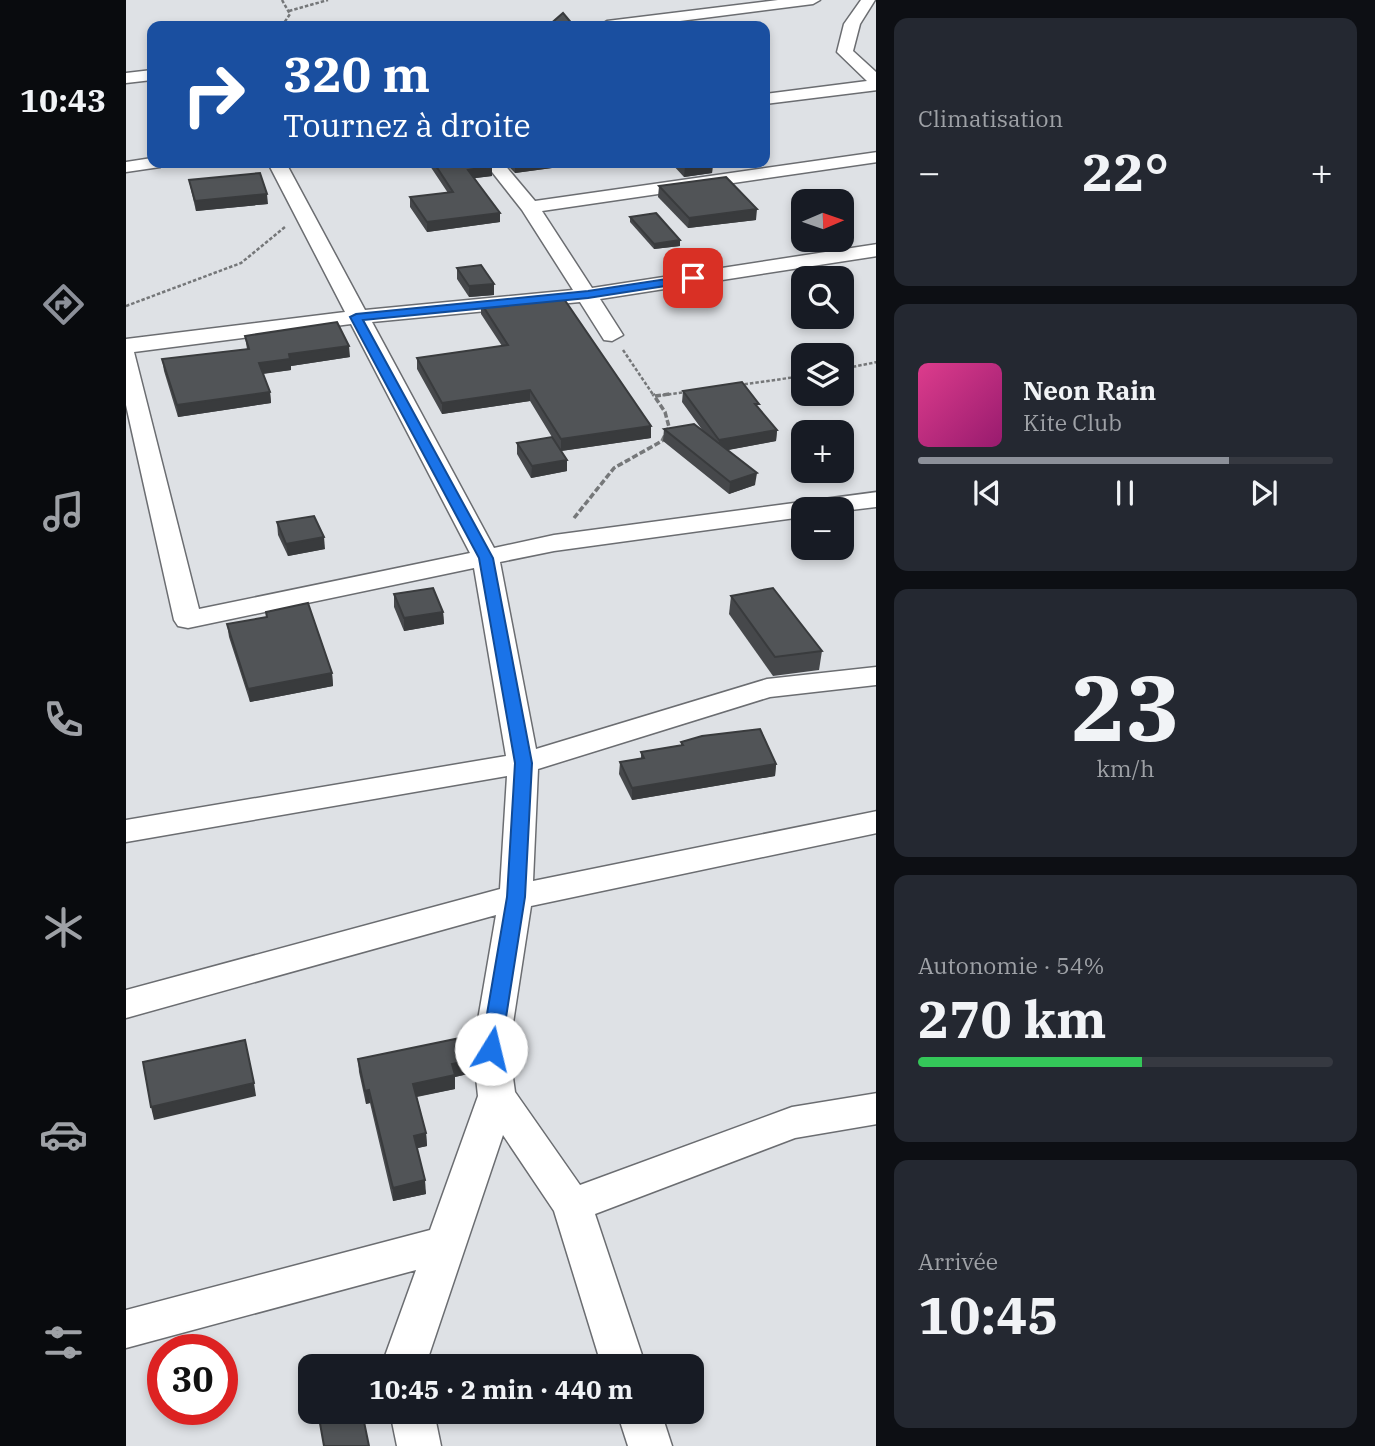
<!DOCTYPE html>
<html lang="fr">
<meta charset="utf-8">
<style>
body{margin:0;font-family:"IBM Plex Serif",serif;background:#242831;color:#f1f3f6;height:100vh;display:flex;flex-direction:column;font-size:26px;white-space:nowrap}
*{box-sizing:border-box;margin:0}
p{font-size:23px;color:#9ea1a6}
.icon{flex:none;width:38px;height:38px;fill:none;stroke:currentColor;stroke-width:2;stroke-linecap:round;stroke-linejoin:round}
.map{position:relative;flex:1;overflow:hidden}
.panel{display:flex;flex-direction:column;gap:18px;padding:18px;background:#0d0f14;width:499px}
.panel>*{flex:none}
.banner{position:absolute;left:21px;top:21px;width:623px;height:147px;border-radius:14px;box-shadow:0 4px 10px #0003;background:#1a4fa0;color:#fff;overflow:hidden}
.needle{width:46px;rotate:88deg}
.buttons{position:absolute;left:665px;top:189px;display:grid;gap:14px}
.buttons a{display:grid;place-items:center;width:63px;height:63px;border-radius:14px;background:#171b24;box-shadow:0 4px 10px #0003;font-size:35px}
.speed{position:absolute;left:21px;top:1334px;display:flex;gap:14px;font-size:35px;font-weight:700;text-align:center}
.speed>*{display:grid;place-content:center;width:91px;height:91px;border-radius:50%;background:#171b24;box-shadow:0 4px 10px #0003;line-height:1}
.speed .limit{border:10px solid #d22;background:#fff;color:#111}
.pin{position:absolute;display:grid;place-items:center;width:60px;height:60px;color:#fff;margin:-30px;border-radius:14px;box-shadow:0 4px 10px #0006}
.me{position:absolute;width:77px;margin:-38px;rotate:9deg;stroke-linejoin:round;filter:drop-shadow(0 0 5px #0008)}
.turn{display:flex;align-items:center;gap:24px;height:147px;padding:0 21px;font-size:32px}
.turn .icon{width:91px;height:91px;stroke-width:2.5}
.turn b{display:block;font-size:49px;line-height:60px}
.big{font-size:52px;font-weight:800;line-height:1.1}
.panel .card{flex:1;display:flex;flex-direction:column;justify-content:center;gap:10px;min-width:0;padding:0 24px;border-radius:14px;background:#242831}
.panel .dial{align-items:center;gap:0}
.dial b{font-size:91px;line-height:1}
.song{display:flex;align-items:center;gap:21px}
.cover{width:84px;height:84px;border-radius:10px;background:linear-gradient(135deg,hsl(330 70% 55%),hsl(320 70% 35%))}
.played{height:7px;border-radius:4px;background:linear-gradient(90deg,#8c9099 75%,#363941 75%)}
.keys{display:flex;justify-content:space-around;direction:ltr}
.heat{display:flex;justify-content:space-between;align-items:center;font-size:38px;direction:ltr}
.charge{height:10px;border-radius:5px;background:linear-gradient(90deg,#34c759 54%,#363941 0)}
.trip{position:absolute;left:172px;top:1354px;width:406px;height:70px;border-radius:14px;background:#171b24;box-shadow:0 4px 10px #0003;font-weight:800;line-height:70px;text-align:center}
main{display:flex;flex:1;min-height:0}
.tab-bar{display:flex;flex-direction:column;width:126px;justify-content:space-around;align-items:center;background:#090b0e;color:#9ea1a6}
.tab-bar .icon{width:49px;height:49px}
.tab-bar .current{color:#8c9099}
.tab-bar b{font-size:32px;color:#f1f3f6}
.map>svg:first-child{display:block}
</style>
<main>
<nav class="tab-bar">
<b>10:43</b>
<svg class="icon current" aria-label="directions" viewBox="0 0 24 24"><path d="M12 3l9 9-9 9-9-9zM9 14v-3h6M13 9l2 2-2 2"/></svg>
<svg class="icon" aria-label="music" viewBox="0 0 24 24"><path d="M9 18V5l10-2v13"/><circle cx="6" cy="18" r="3"/><circle cx="16" cy="16" r="3"/></svg>
<svg class="icon" aria-label="phone" viewBox="0 0 24 24"><path d="M5 4h4l2 5-3 2q2 4 5 5l2-3 5 2v4C11 20 4 13 5 4z"/></svg>
<svg class="icon" aria-label="climate" viewBox="0 0 24 24"><path d="M12 3v18M4 7l16 10M4 17L20 7"/></svg>
<svg class="icon" aria-label="car" viewBox="0 0 24 24"><path d="M5 17H2v-5l4-1 3-4h7l3 4 3 1v5h-3M9 17h6M6 11h13"/><circle cx="7" cy="17" r="2"/><circle cx="17" cy="17" r="2"/></svg>
<svg class="icon" aria-label="filters" viewBox="0 0 24 24"><path d="M4 7h16M4 17h16"/><circle cx="9" cy="7" r="2"/><circle cx="15" cy="17" r="2"/></svg>
</nav>
<div class="map">
<svg width="751" height="1446" viewBox="0 0 751 1446">
<rect width="100%" height="100%" fill="#dee1e5"/>
<g fill="none" stroke-linecap="round" stroke-linejoin="round">
<defs>
<g id="minor">
<path d="M652,0H694L687,4L515,26H473L481,21Z"/>
<path d="M735,0H749L734,24L727,51L751,73V90L639,104V94L741,81L711,52L718,24Z"/>
<path d="M26,70V80L0,83V73Z"/>
<path d="M751,152V162L416,211L466,288L751,244V256L474,299L497,335L486,341L478,340L454,302L246,322L368,548L428,535L751,492V507L716,511L677,509V517L428,551L374,562L410,749L641,679L751,667V685L644,697L412,769L407,881L751,811V833L405,906L383,1049L389,1092L454,1185L666,1107L751,1093V1124L669,1138L469,1214L520,1367H476L428,1211L377,1135L299,1367H255L290,1270L0,1348V1310L304,1230L352,1096L347,1049L370,915L0,1018V990L374,889L381,776L0,842V820L380,756L348,568L62,628L52,626L48,620L0,405V339L219,312L142,163H160L239,310L447,290L396,210L359,163H377L409,201ZM225,324L344,553L73,609L8,352Z"/>
<path d="M26,158V163H37L34,167L0,172V162Z"/>
<path d="M264,1412H308L315,1446H271Z"/>
<path d="M491,1412H535L546,1446H502Z"/>
</g>
</defs>
<use href="#minor" stroke="#6b6d71" stroke-width="3"/>
<g stroke="#757779" stroke-width="2.5" stroke-dasharray="3.5 2" stroke-linecap="butt">
<path d="M156,0L164,14L158,23L162,26"/>
<path d="M163,11L202,0"/>
<path d="M0,306L115,263L159,227"/>
<path d="M497,350L528,396"/>
<path d="M716,369L751,362"/>
<path d="M613,385L677,376"/>
<path d="M531,396L559,392"/>
</g>
<g stroke="#757779" stroke-width="3.5" stroke-dasharray="6 2.5" stroke-linecap="butt">
<path d="M529,396L544,394"/>
<path d="M448,518L488,468L536,441L543,427L539,412L527,394"/>
</g>
<use href="#minor" fill="#fff" fill-rule="evenodd"/>
</g>
<g fill="#46484b">
<path d="M302,163H364L366,166V176L349,178L374,222L301,232L284,207V197L322,193Z"/>
<path d="M379,163H463L389,173Z"/>
<path d="M545,163H587L586,173L558,177Z"/>
<path d="M63,180L142,204L70,211L65,190Z"/>
<path d="M533,186L630,220L562,228L532,197Z"/>
<path d="M504,217L554,246L528,249L504,222Z"/>
<path d="M331,268L368,284V295L343,297L331,279Z"/>
<path d="M355,303L525,438L435,451L441,471L405,478L391,454V443L429,442L404,401L316,414L291,369V358L376,346L355,314Z"/>
<path d="M119,336L224,357L165,366V370L137,374L144,392L145,403L52,417L38,371L36,359L121,349Z"/>
<path d="M557,391L632,408L651,430L650,441L601,450L629,485L603,494L537,441L538,429L577,431L556,402Z"/>
<path d="M151,522L199,549L162,556L152,535Z"/>
<path d="M268,594L317,612L318,624L278,631L268,607Z"/>
<path d="M605,596L696,651L693,670L647,676L603,614Z"/>
<path d="M140,612L206,673L207,686L124,702L103,637L101,624L140,617Z"/>
<path d="M555,742L650,764L649,776L506,800L493,774L494,762L515,758V752L555,745Z"/>
<path d="M232,1059L346,1073L329,1077V1089L291,1097L300,1133L301,1146L291,1148L300,1194L267,1201L244,1103L240,1104L233,1072Z"/>
</g>
<g fill="#393b3d">
<path d="M389,163H463L389,173Z"/>
<path d="M587,163L586,173L558,177L559,167Z"/>
<path d="M366,166V176L342,179V170Z"/>
<path d="M141,194L142,204L70,211L69,201Z"/>
<path d="M631,209L630,220L562,228L563,218Z"/>
<path d="M374,213V222L301,232V222Z"/>
<path d="M554,240V246L528,249V244Z"/>
<path d="M368,284V295L343,297V286Z"/>
<path d="M223,346L224,357L165,366V370L134,374L133,363L163,354Z"/>
<path d="M404,390V401L316,414V403Z"/>
<path d="M144,392L145,403L52,417L51,405Z"/>
<path d="M525,426V438L435,451V439Z"/>
<path d="M651,430L650,441L592,452L593,440Z"/>
<path d="M441,460V471L405,478L406,466Z"/>
<path d="M631,473L629,485L603,494L604,482Z"/>
<path d="M198,537L199,549L162,556L160,544Z"/>
<path d="M317,612L318,624L278,631V618Z"/>
<path d="M206,673L207,686L124,702L122,689Z"/>
<path d="M650,764L649,776L506,800V788Z"/>
<path d="M346,1060V1073L329,1077V1089L288,1097L287,1084L326,1064Z"/>
<path d="M128,1083L130,1096L28,1120L25,1107Z"/>
<path d="M243,1090L244,1103L240,1104L239,1091Z"/>
<path d="M300,1133L301,1146L288,1149V1136Z"/>
<path d="M299,1180L300,1194L267,1201V1188Z"/>
</g>
<g fill="#515457" stroke="#393b3d" stroke-width="2">
<path d="M437,13L448,26H422Z"/>
<path d="M308,163H364L366,166L342,170L374,213L301,222L284,197L327,192Z"/>
<path d="M555,163H587L559,167Z"/>
<path d="M134,173L141,194L69,201L63,180Z"/>
<path d="M600,177L631,209L563,218L533,186Z"/>
<path d="M530,213L554,240L528,244L504,217Z"/>
<path d="M355,265L368,284L343,286L331,268Z"/>
<path d="M436,296L525,426L435,439L404,390L316,403L291,358L382,345L355,303Z"/>
<path d="M211,322L223,346L163,354L164,359L133,363L144,392L51,405L36,359L123,349L119,336Z"/>
<path d="M616,382L633,404H629L651,430L593,440L557,391Z"/>
<path d="M568,424L631,473L604,482L538,429Z"/>
<path d="M426,437L441,460L406,466L391,443Z"/>
<path d="M188,516L198,537L160,544L151,522Z"/>
<path d="M307,588L317,612L278,618L268,594Z"/>
<path d="M647,588L696,651L649,657L605,596Z"/>
<path d="M182,603L206,673L122,689L101,624L141,617L140,612Z"/>
<path d="M634,729L650,764L506,788L494,762L518,758L515,752L557,745L555,742L576,736Z"/>
<path d="M339,1037L346,1060L326,1064L329,1075L287,1084L300,1133L288,1136L299,1180L267,1188L243,1090L239,1091L232,1059Z"/>
<path d="M119,1040L128,1083L25,1107L17,1062Z"/>
<path d="M192,1412H236L243,1446H198Z"/>
</g>
<path fill="#1a73e8" stroke="#114b97" stroke-width="2" d="M567,275L572,278L571,281L462,298L237,320L367,558L406,763L399,897L375,1049L372,1055H358L355,1049L381,897L389,763L353,558L224,317L230,314L462,291Z"/>
</svg>
<div class="buttons">
<a><svg class="needle" viewBox="-14 -14 28 28"><path d="M0-13l5 13h-10z" fill="#e53935"/><path d="M0 13l5-13h-10z" fill="#9ea1a6"/></svg></a>
<a><svg class="icon" aria-label="search" viewBox="0 0 24 24"><circle cx="10" cy="10" r="6"/><path d="M15 15l6 6"/></svg></a>
<a><svg class="icon" aria-label="layers" viewBox="0 0 24 24"><path d="M12 4l9 5-9 5-9-5zM3 14l9 5 9-5"/></svg></a>
<a>+</a>
<a>−</a>
</div>
<div class="speed"><div class="limit">30</div></div>
<div class="pin" style="left:567px;top:278px;background:#d93025"><svg class="icon" aria-label="arrive" viewBox="0 0 24 24"><path d="M6 21V4h12l-3 4 3 4H6"/></svg></div>
<svg class="me" style="left:365px;top:1049px" viewBox="-20 -20 40 40"><circle r="19" fill="#fff"/><path d="M0-13L10 11 0 6-10 11z" fill="#1a73e8"/></svg>
<div class="trip">10:45 · 2 min · 440 m</div>
<div class="banner">
<div class="turn"><svg class="icon" aria-label="right" viewBox="0 0 24 24"><path d="M7 20v-9h11M14 6l5 5-5 5"/></svg><div><b>320 m</b>Tournez à droite</div></div>
</div>
</div>
<section class="panel">
<div class="card"><p>Climatisation</p>
<div class="heat"><a>−</a><b class="big">22°</b><a>+</a></div>
</div>
<div class="card">
<div class="song"><i class="cover"></i><div><b>Neon Rain</b><p>Kite Club</p></div></div>
<div class="played"></div>
<div class="keys"><svg class="icon" aria-label="previous" viewBox="0 0 24 24"><path d="M18 5L8 12l10 7zM5 5v14"/></svg><svg class="icon" aria-label="pause" viewBox="0 0 24 24"><path d="M8 5v14M16 5v14"/></svg><svg class="icon" aria-label="next" viewBox="0 0 24 24"><path d="M6 5l10 7-10 7zM19 5v14"/></svg></div>
</div>
<div class="card dial"><b>23</b><p>km/h</p></div>
<div class="card"><p>Autonomie · 54%</p><b class="big">270 km</b><div class="charge"></div></div>
<div class="card"><p>Arrivée</p><b class="big">10:45</b></div>
</section>
</main>
